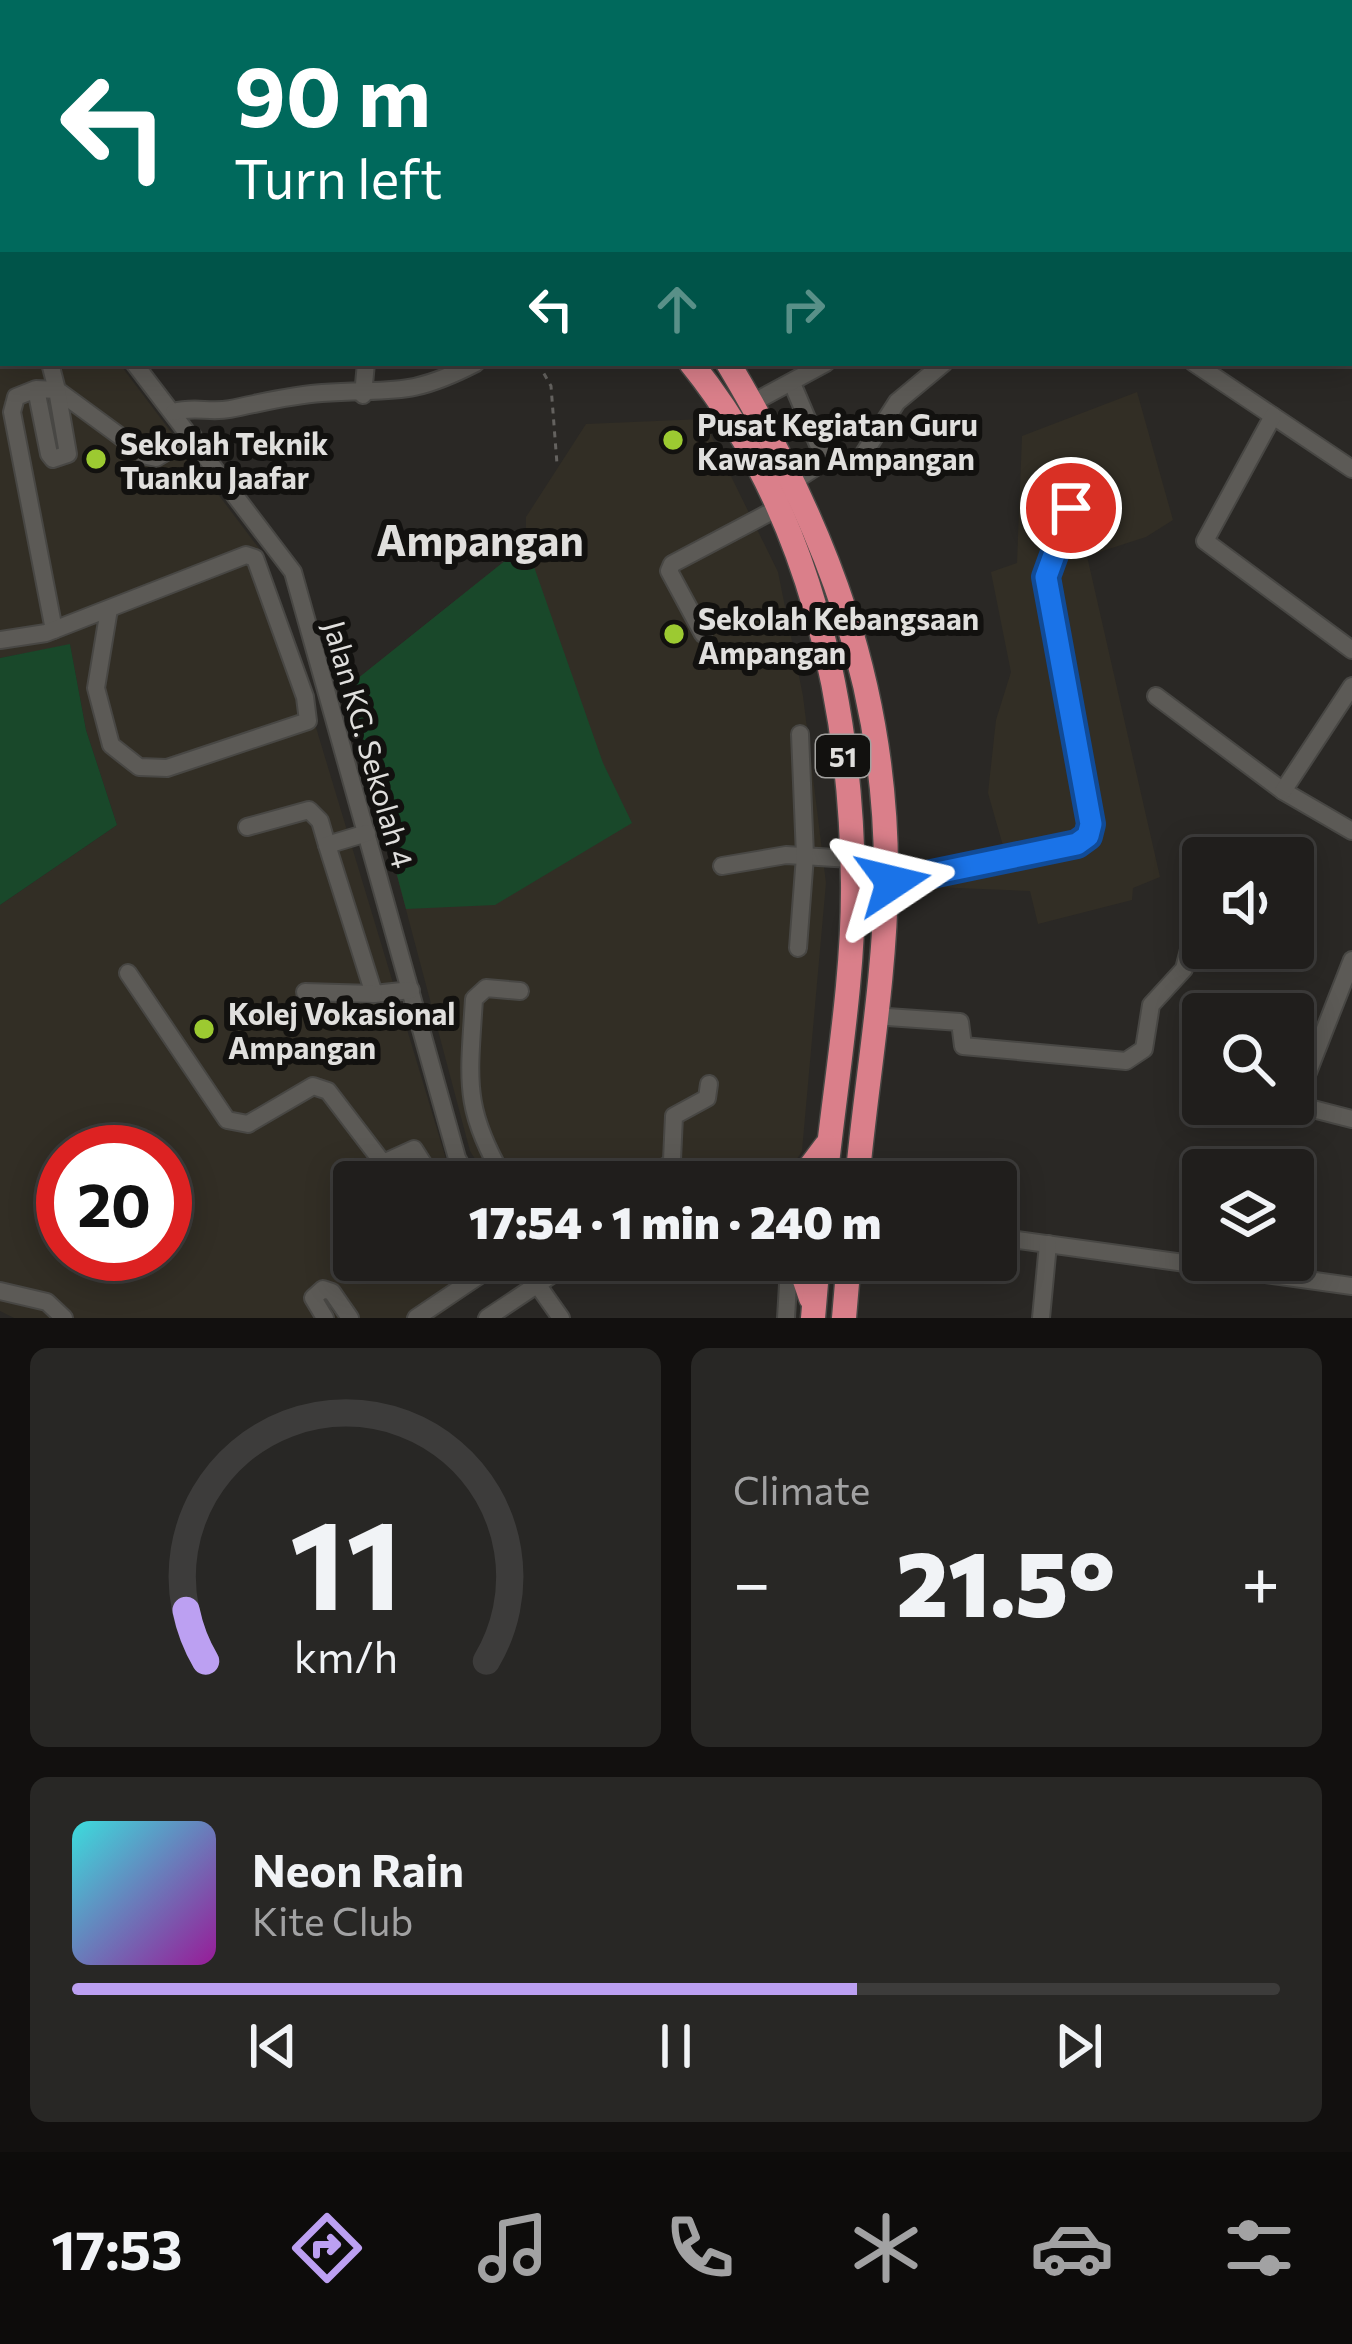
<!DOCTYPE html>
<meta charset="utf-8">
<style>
body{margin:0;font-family:Commissioner,sans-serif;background:#282725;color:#f1f3f6;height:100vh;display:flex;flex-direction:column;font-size:45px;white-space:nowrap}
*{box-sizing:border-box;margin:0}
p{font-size:39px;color:#a2a2a3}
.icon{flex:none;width:66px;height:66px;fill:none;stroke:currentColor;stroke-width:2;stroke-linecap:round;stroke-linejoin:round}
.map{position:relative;height:1318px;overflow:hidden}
.details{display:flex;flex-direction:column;gap:30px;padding:30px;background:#12100f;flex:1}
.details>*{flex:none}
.guide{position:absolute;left:0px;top:0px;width:1353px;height:366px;box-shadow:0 6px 30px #0003,0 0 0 3px #3d3c3b;background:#00695c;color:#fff;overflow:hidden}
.fabs{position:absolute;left:1182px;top:837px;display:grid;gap:24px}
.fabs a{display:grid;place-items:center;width:132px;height:132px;border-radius:12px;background:#201e1c;box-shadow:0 6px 30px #0003,0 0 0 3px #3d3c3b;font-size:60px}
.speed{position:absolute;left:36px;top:1125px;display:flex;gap:24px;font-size:60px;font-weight:700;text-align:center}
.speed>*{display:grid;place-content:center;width:156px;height:156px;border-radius:50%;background:#201e1c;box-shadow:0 6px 30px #0003,0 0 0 3px #3d3c3b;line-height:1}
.speed .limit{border:18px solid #d22;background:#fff;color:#111}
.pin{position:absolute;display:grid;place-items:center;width:102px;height:102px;color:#fff;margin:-51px;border:6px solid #fff;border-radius:50%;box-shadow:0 3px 12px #0007}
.me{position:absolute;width:132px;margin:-66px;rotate:80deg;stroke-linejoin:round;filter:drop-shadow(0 0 9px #0008)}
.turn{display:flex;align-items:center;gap:42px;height:252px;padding:0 36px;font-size:54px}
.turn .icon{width:156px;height:156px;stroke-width:2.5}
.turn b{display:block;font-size:84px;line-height:102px}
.lanes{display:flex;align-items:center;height:114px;padding:0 36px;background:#0003;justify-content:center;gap:60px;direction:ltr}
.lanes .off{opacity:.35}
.big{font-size:90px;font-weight:800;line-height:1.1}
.details .widget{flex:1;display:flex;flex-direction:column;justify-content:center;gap:18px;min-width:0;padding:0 42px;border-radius:18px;background:#282725}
.details .dial{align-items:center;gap:0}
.dial svg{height:312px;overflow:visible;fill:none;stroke:#3d3c3b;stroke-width:7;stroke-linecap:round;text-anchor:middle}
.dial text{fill:#f1f3f6;stroke:none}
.song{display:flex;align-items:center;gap:36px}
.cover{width:144px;height:144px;border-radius:18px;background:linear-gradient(135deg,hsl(180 70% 55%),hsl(300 70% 35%))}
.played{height:12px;border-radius:6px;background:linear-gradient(90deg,#bca0f2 65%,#3d3c3b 65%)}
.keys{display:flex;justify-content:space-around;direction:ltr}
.heat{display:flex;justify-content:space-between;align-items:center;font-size:66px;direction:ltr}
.details .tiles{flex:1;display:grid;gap:30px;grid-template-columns:1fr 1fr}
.widget:last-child{grid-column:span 2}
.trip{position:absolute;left:333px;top:1161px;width:684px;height:120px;border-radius:12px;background:#201e1c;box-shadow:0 6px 30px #0003,0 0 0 3px #3d3c3b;font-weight:800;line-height:120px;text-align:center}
.tabs{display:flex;height:192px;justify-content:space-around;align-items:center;background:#0d0c0b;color:#a2a2a3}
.tabs .icon{width:84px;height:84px}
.tabs .selected{color:#bca0f2}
.tabs b{font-size:54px;color:#f1f3f6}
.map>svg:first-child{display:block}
</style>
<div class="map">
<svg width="1352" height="1318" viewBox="0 0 1352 1318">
<rect width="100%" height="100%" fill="#2a2825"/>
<g fill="#322e25" fill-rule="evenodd">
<path d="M0,213L3,363H119L264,555L453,1182H354V1260H496L502,1271L435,1318H14L0,1311V905L117,825L86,730L70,645L0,658ZM63,1152H165V1254H63Z"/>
<path d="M1137,392L1173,520L1146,537L1087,556L1160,877L1133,888L1132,900L1038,924L1030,891L909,886L912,872L1003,846L988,793L996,720L1011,672L991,572L1017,563L1022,436Z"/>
<path d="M703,419L778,572L803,696L826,883L802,1151L787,1175L775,1182H489L470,1151L347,687L526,544V517L586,424Z"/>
</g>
<g fill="#19482a">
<path d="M526,544L603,763L632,823L495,905L406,909L347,687Z"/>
<path d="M70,644L86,730L117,825L0,905V658Z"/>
</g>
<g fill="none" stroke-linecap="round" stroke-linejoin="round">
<g stroke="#2a5e8f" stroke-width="4.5">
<path d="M947,0L949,3"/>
<path d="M1350,333L1352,335"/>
</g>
<defs>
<g id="minor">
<path d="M710,0L712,3"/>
<path d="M826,0L828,3"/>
<path d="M923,0L925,3"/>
<path d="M211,3L215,0"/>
<path d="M344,3L349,0"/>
<path d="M1177,3L1182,0"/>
<path d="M0,149L3,155"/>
<path d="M1350,154L1352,153"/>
<path d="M1350,180L1352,181"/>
<path d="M0,202L3,205"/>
<path d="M0,221L3,224"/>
<path d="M50,363L57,390L147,456L156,458L193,436"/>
<path d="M134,363L293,572L457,1158L470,1182"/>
<path d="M1194,363L1352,469"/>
<path d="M792,383L825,461"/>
<path d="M36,389L49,454L53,459L68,454L57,390L36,389L16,397L12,412L54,630"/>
<path d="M363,395L366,363"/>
<path d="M752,403L826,363"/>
<path d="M174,412C194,406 210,413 230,409C261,403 290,395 322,393C393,388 408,398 476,363"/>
<path d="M1273,416L1205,541L1352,650"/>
<path d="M796,480L825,461L861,458L897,402L944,363"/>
<path d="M703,634L669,571L672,564L778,508"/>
<path d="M0,640L46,633L246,555L255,558L305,697L308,721L167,768L139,767L111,745L96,688L109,609"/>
<path d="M1156,696L1283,791L1352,831"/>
<path d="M1283,791L1352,686"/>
<path d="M247,827L309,810L320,821L327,845"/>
<path d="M367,833L327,845L374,994L411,990"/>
<path d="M722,866L786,855L851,859"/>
<path d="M886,881L1077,844L1088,836L1091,824L1046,577L1071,508"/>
<path d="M798,948L805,856L800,734"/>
<path d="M1352,960L1301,1090L1305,1107L1352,1119"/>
<path d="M128,973L227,1120L248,1124L313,1086L328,1091L383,1163L414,1149L435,1182"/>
<path d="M305,992L374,994"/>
<path d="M873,1016L960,1022L963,1046L1126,1061L1144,1049L1151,1005L1184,969L1192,938L1191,885"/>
<path d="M506,1182C462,1108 469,1081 474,999L486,988L520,991"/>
<path d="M636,1182L672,1163"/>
<path d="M671,1182L674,1116L707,1098L709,1084"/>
<path d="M996,1237L1352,1286"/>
<path d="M520,1260L561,1318"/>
<path d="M0,1291L47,1302L64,1318"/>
<path d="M325,1318L313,1298L323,1289L332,1292L350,1318"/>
<path d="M416,1318L480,1275L483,1260"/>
<path d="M487,1318L574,1260"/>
<path d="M786,1318L788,1284"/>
<path d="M1041,1318L1048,1244"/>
</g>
<g id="highway">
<path d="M370,0L373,3"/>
<path d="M409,0L412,3"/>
<path d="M691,363C808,508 851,699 853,883C854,979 835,1085 825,1182"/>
<path d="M728,363C826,527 888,687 886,881C885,980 866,1083 857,1182"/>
<path d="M799,1182L826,1146"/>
<path d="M798,1260L811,1298"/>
<path d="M813,1318L818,1260"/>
<path d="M844,1318L849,1260"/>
</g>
</defs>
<use href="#minor" stroke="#484744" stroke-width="20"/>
<use href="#highway" stroke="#484744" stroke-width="27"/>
<path stroke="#64625f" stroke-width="3" stroke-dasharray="6 6" stroke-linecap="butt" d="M538,363L551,386L557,464"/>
<use href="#minor" stroke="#5c5a56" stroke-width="16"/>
<use href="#highway" stroke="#da7f8a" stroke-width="24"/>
</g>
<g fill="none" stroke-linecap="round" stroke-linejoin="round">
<defs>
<path id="route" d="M893,882L1077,844L1088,836L1091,824L1046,577L1071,508"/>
</defs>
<use href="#route" stroke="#114b97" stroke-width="30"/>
<use href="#route" stroke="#1a73e8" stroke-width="21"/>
</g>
<g fill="#9cca31" stroke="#12110f" stroke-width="4.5">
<circle cx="673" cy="440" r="12"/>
<circle cx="96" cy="459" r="12"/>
<circle cx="674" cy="634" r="12"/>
<circle cx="204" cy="1029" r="12"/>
</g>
<g text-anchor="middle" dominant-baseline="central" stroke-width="12" stroke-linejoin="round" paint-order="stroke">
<rect fill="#12110f" stroke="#a2a19f" stroke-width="3" x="816" y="735" width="54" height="42" rx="9"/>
<g font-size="27" font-weight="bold" fill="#e0dfdd">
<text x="843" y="756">51</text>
</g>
<g font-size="30" font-weight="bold" fill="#e0dfdd" stroke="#12110f" text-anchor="start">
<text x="697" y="423">Pusat Kegiatan Guru<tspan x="697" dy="34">Kawasan Ampangan</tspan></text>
<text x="120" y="442">Sekolah Teknik<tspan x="120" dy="34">Tuanku Jaafar</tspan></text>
<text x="698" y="617">Sekolah Kebangsaan<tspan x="698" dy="34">Ampangan</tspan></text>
<text x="228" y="1012">Kolej Vokasional<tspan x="228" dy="34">Ampangan</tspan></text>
</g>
<g font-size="30" fill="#e0dfdd" stroke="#12110f">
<text transform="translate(370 744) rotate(74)">Jalan KG. Sekolah 4</text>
</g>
<g font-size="42" font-weight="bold" fill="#e0dfdd" stroke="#12110f">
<text x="480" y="539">Ampangan</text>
</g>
</g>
</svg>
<div class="fabs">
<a><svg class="icon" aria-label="sound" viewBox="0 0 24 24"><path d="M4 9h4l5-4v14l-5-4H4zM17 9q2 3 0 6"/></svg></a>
<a><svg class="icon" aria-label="search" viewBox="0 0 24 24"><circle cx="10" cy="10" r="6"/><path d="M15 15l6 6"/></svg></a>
<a><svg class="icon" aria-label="layers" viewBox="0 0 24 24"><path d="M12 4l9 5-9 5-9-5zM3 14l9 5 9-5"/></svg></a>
</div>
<div class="speed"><div class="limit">20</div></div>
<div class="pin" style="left:1071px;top:508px;background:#d93025"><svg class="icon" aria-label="arrive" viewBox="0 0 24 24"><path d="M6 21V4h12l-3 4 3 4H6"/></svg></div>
<svg class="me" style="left:893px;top:882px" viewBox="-20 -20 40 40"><path d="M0-17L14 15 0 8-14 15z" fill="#1a73e8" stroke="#fff" stroke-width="4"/></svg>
<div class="trip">17:54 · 1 min · 240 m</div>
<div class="guide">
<div class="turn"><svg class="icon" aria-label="left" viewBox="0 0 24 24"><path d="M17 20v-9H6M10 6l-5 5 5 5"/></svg><div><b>90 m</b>Turn left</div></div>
<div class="lanes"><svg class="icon" aria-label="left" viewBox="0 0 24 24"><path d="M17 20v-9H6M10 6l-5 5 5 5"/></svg><svg class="icon off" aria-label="ahead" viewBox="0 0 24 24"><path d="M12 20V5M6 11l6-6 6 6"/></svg><svg class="icon off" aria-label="right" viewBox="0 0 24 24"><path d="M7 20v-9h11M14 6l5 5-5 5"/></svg></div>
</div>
</div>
<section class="details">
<div class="tiles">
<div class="widget dial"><svg viewBox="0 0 100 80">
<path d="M14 69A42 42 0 1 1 86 69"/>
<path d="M14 69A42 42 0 0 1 9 56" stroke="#bca0f2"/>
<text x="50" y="56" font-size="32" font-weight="700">11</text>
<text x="50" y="72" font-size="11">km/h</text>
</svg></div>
<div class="widget"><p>Climate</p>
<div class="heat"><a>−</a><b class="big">21.5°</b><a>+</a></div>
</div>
<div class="widget">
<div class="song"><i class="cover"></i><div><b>Neon Rain</b><p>Kite Club</p></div></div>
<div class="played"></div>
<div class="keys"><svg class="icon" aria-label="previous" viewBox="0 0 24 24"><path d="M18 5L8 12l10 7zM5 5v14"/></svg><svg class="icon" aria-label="pause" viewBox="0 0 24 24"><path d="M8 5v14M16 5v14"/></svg><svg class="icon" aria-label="next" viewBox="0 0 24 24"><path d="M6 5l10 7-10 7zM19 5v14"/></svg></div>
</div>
</div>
</section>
<nav class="tabs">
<b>17:53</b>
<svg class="icon selected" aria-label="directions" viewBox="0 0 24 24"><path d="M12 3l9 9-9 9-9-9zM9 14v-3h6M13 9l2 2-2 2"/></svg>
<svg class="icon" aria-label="music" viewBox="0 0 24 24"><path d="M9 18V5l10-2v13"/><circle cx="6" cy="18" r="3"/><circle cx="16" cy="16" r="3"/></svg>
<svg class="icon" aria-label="phone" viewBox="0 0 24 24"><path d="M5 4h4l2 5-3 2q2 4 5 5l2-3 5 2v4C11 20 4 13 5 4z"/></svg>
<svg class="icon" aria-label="climate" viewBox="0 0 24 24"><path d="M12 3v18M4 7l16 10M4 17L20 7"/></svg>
<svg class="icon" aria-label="car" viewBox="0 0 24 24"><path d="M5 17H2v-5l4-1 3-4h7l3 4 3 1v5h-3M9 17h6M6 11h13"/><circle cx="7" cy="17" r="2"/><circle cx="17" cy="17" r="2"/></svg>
<svg class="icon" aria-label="filters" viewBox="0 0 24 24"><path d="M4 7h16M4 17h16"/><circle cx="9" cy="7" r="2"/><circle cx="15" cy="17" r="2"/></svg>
</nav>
